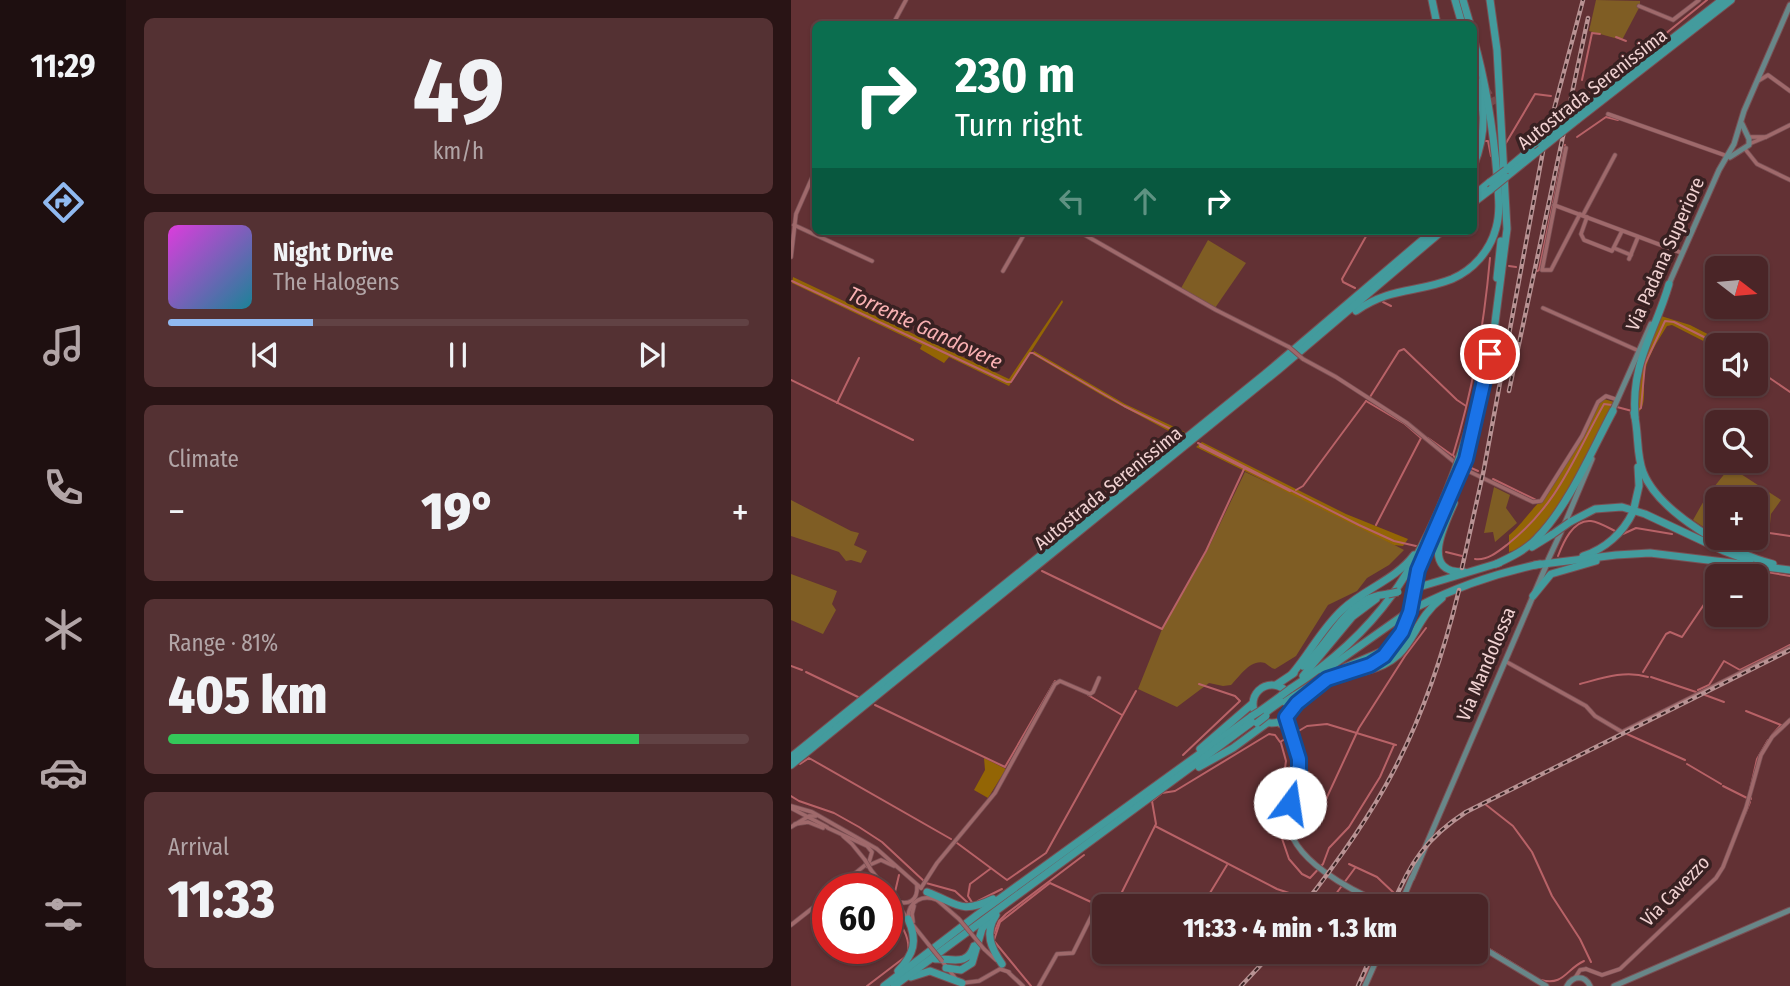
<!DOCTYPE html>
<meta charset="utf-8">
<style>
body{margin:0;font-family:"Fira Sans Condensed",sans-serif;background:#543133;color:#f1f3f6;height:100vh;display:flex;flex-direction:column;font-size:26px;white-space:nowrap}
*{box-sizing:border-box;margin:0}
p{font-size:23px;color:#b2a5a7}
.icon{flex:none;width:38px;height:38px;fill:none;stroke:currentColor;stroke-width:2;stroke-linecap:round;stroke-linejoin:round}
.map{position:relative;flex:1;overflow:hidden}
.details{display:flex;flex-direction:column;gap:18px;padding:18px;background:#291415;width:665px}
.details>*{flex:none}
.hud{position:absolute;left:21px;top:21px;width:665px;height:214px;border-radius:10px;box-shadow:0 2px 5px #0004,0 0 0 2px #614244;background:#0b6e4f;color:#fff;overflow:hidden}
.needle{width:46px;rotate:106deg}
.fabs{position:absolute;left:914px;top:256px;display:grid;gap:14px}
.fabs a{display:grid;place-items:center;width:63px;height:63px;border-radius:10px;background:#4a2527;box-shadow:0 2px 5px #0004,0 0 0 2px #614244;font-size:35px}
.speed{position:absolute;left:21px;top:873px;display:flex;gap:14px;font-size:35px;font-weight:700;text-align:center}
.speed>*{display:grid;place-content:center;width:91px;height:91px;border-radius:50%;background:#4a2527;box-shadow:0 2px 5px #0004,0 0 0 2px #614244;line-height:1}
.speed .limit{border:10px solid #d22;background:#fff;color:#111}
.pin{position:absolute;display:grid;place-items:center;width:60px;height:60px;color:#fff;margin:-30px;border:4px solid #fff;border-radius:50%;box-shadow:0 2px 7px #0007}
.me{position:absolute;width:77px;margin:-38px;rotate:14deg;stroke-linejoin:round;filter:drop-shadow(0 0 5px #0008)}
.turn{display:flex;align-items:center;gap:24px;height:147px;padding:0 28px;font-size:32px}
.turn .icon{width:91px;height:91px;stroke-width:2.5}
.turn b{display:block;font-size:49px;line-height:60px}
.lanes{display:flex;align-items:center;height:66px;padding:0 28px;background:#0003;justify-content:center;gap:35px;direction:ltr}
.lanes .off{opacity:.35}
.big{font-size:52px;font-weight:800;line-height:1.1}
.details .card{flex:1;display:flex;flex-direction:column;justify-content:center;gap:10px;min-width:0;padding:0 24px;border-radius:10px;background:#543133}
.details .dial{align-items:center;gap:0}
.dial b{font-size:91px;line-height:1}
.song{display:flex;align-items:center;gap:21px}
.cover{width:84px;height:84px;border-radius:10px;background:linear-gradient(135deg,hsl(300 70% 55%),hsl(190 70% 35%))}
.played{height:7px;border-radius:4px;background:linear-gradient(90deg,#90b9f0 25%,#614244 25%)}
.keys{display:flex;justify-content:space-around;direction:ltr}
.heat{display:flex;justify-content:space-between;align-items:center;font-size:38px;direction:ltr}
.charge{height:10px;border-radius:5px;background:linear-gradient(90deg,#34c759 81%,#614244 0)}
.trip{position:absolute;left:301px;top:894px;width:396px;height:70px;border-radius:10px;background:#4a2527;box-shadow:0 2px 5px #0004,0 0 0 2px #614244;font-weight:800;line-height:70px;text-align:center}
main{display:flex;flex:1;min-height:0}
.tab-bar{display:flex;flex-direction:column;width:126px;justify-content:space-around;align-items:center;background:#1e0f10;color:#b2a5a7}
.tab-bar .icon{width:49px;height:49px}
.tab-bar .active{color:#90b9f0}
.tab-bar b{font-size:32px;color:#f1f3f6}
.map>svg:first-child{display:block}
</style>
<main>
<nav class="tab-bar">
<b>11:29</b>
<svg class="icon active" aria-label="directions" viewBox="0 0 24 24"><path d="M12 3l9 9-9 9-9-9zM9 14v-3h6M13 9l2 2-2 2"/></svg>
<svg class="icon" aria-label="music" viewBox="0 0 24 24"><path d="M9 18V5l10-2v13"/><circle cx="6" cy="18" r="3"/><circle cx="16" cy="16" r="3"/></svg>
<svg class="icon" aria-label="phone" viewBox="0 0 24 24"><path d="M5 4h4l2 5-3 2q2 4 5 5l2-3 5 2v4C11 20 4 13 5 4z"/></svg>
<svg class="icon" aria-label="climate" viewBox="0 0 24 24"><path d="M12 3v18M4 7l16 10M4 17L20 7"/></svg>
<svg class="icon" aria-label="car" viewBox="0 0 24 24"><path d="M5 17H2v-5l4-1 3-4h7l3 4 3 1v5h-3M9 17h6M6 11h13"/><circle cx="7" cy="17" r="2"/><circle cx="17" cy="17" r="2"/></svg>
<svg class="icon" aria-label="filters" viewBox="0 0 24 24"><path d="M4 7h16M4 17h16"/><circle cx="9" cy="7" r="2"/><circle cx="15" cy="17" r="2"/></svg>
</nav>
<section class="details">
<div class="card dial"><b>49</b><p>km/h</p></div>
<div class="card">
<div class="song"><i class="cover"></i><div><b>Night Drive</b><p>The Halogens</p></div></div>
<div class="played"></div>
<div class="keys"><svg class="icon" aria-label="previous" viewBox="0 0 24 24"><path d="M18 5L8 12l10 7zM5 5v14"/></svg><svg class="icon" aria-label="pause" viewBox="0 0 24 24"><path d="M8 5v14M16 5v14"/></svg><svg class="icon" aria-label="next" viewBox="0 0 24 24"><path d="M6 5l10 7-10 7zM19 5v14"/></svg></div>
</div>
<div class="card"><p>Climate</p>
<div class="heat"><a>−</a><b class="big">19°</b><a>+</a></div>
</div>
<div class="card"><p>Range · 81%</p><b class="big">405 km</b><div class="charge"></div></div>
<div class="card"><p>Arrival</p><b class="big">11:33</b></div>
</section>
<div class="map">
<svg width="999" height="986" viewBox="0 0 999 986">
<rect width="100%" height="100%" fill="#623134"/>
<g fill="#7f5d24">
<path d="M805,0L849,1V6L831,40L798,31Z"/>
<path d="M417,240L455,263L424,308L389,290Z"/>
<path d="M939,467L990,500L980,514L978,534L964,532V499H926V527L917,530L902,520L915,497Z"/>
<path d="M454,472L547,515L613,550L598,565L576,578L566,591L537,605L505,656L484,669C480,668 477,665 474,663C460,658 448,677 440,685L432,686L418,683L386,707L347,689L371,629L416,551Z"/>
<path d="M703,487L719,495L715,508L726,523L704,542L702,532L693,533Z"/>
<path d="M0,500L60,531L68,533L63,545L76,551L70,563L60,560L55,561L48,552L0,536Z"/>
<path d="M0,574L46,591L41,604L45,610L32,634L0,620Z"/>
</g>
<g fill="#936505">
<path d="M2,277L218,379L271,300L272,302L218,386L158,357L153,363L129,349L131,345L1,283Z"/>
<path d="M870,316L899,325L938,345H926V348L881,325L876,326C866,342 856,357 853,376C852,388 856,405 847,413L848,371Z"/>
<path d="M243,351L334,404L394,432L389,437L314,397L243,355L242,354Z"/>
<path d="M813,399L823,402C807,434 762,531 733,547C728,549 722,551 718,552V535C730,526 745,502 755,497L807,404Z"/>
<path d="M411,442L555,514L617,539L612,546L603,545L405,447Z"/>
<path d="M193,758L215,769L197,798L183,790L194,770Z"/>
</g>
<g fill="none" stroke-linecap="round" stroke-linejoin="round">
<g stroke="#b86267" stroke-width="2">
<path d="M825,37L835,41"/>
<path d="M845,44L857,48L916,0"/>
<path d="M791,80L801,33L809,34"/>
<path d="M786,137L815,117L827,120"/>
<path d="M682,138L685,139"/>
<path d="M694,141H697L700,156"/>
<path d="M715,143L744,94L760,96"/>
<path d="M718,266L725,267"/>
<path d="M746,271L748,270L774,145"/>
<path d="M1,281L216,382H220L239,353H242L333,406L392,435"/>
<path d="M564,288L552,282L551,279L578,231"/>
<path d="M592,302L600,306"/>
<path d="M964,368L999,392"/>
<path d="M0,380L122,440"/>
<path d="M579,397L608,351L613,349L666,400L675,406"/>
<path d="M575,401L614,424L630,438L585,525"/>
<path d="M46,403L68,358"/>
<path d="M826,407L841,411"/>
<path d="M847,410L850,408L854,364L874,321L883,322L929,345"/>
<path d="M637,438L661,455"/>
<path d="M407,443L568,525L603,541L625,546"/>
<path d="M409,446L499,491"/>
<path d="M664,458L662,455C682,390 693,326 699,258"/>
<path d="M678,467L687,471"/>
<path d="M702,479L745,500"/>
<path d="M505,490L512,486L575,401"/>
<path d="M916,528L926,526"/>
<path d="M964,531L999,536"/>
<path d="M832,534L845,528L881,534"/>
<path d="M655,552L671,556"/>
<path d="M767,556C772,543 782,519 800,521C808,522 818,528 826,532"/>
<path d="M684,559C696,561 708,551 717,544C768,503 782,459 813,404L821,405"/>
<path d="M959,569L999,576"/>
<path d="M251,571L371,629L415,551L453,469"/>
<path d="M943,576L947,571"/>
<path d="M0,666L11,670"/>
<path d="M15,672L67,697"/>
<path d="M852,672L875,634L879,632L891,637L916,600L922,597L926,599"/>
<path d="M860,677L905,692"/>
<path d="M789,684C811,678 834,670 857,677"/>
<path d="M907,690L918,685L933,661L949,670L999,645"/>
<path d="M297,695L331,715"/>
<path d="M914,695L933,702"/>
<path d="M84,705L214,767L264,681"/>
<path d="M955,711L990,725L981,735"/>
<path d="M836,734L894,760"/>
<path d="M490,743L495,761L486,824L498,859L511,874L519,878L532,864L538,848L558,827L589,777L603,745"/>
<path d="M392,755L449,701L444,696L408,684"/>
<path d="M9,764L18,758L160,839"/>
<path d="M896,764L930,784"/>
<path d="M932,786L956,798"/>
<path d="M959,790L966,759L977,740"/>
<path d="M0,796L8,801L43,813L68,827L91,842L135,883L164,891L176,902"/>
<path d="M960,799V798"/>
<path d="M694,804L722,826L741,852L761,896L789,939L800,962"/>
<path d="M954,814L959,802"/>
<path d="M524,823L568,728L614,656L635,628"/>
<path d="M364,826L486,889L510,897"/>
<path d="M166,843L216,880L255,853L345,691"/>
<path d="M558,864L586,877L604,894"/>
<path d="M104,892L108,875"/>
<path d="M187,901L211,889"/>
<path d="M613,903L618,906"/>
<path d="M182,904L177,896L179,884L199,869"/>
<path d="M100,906C106,921 120,935 117,952"/>
<path d="M324,906L365,824L361,801L371,793L384,791L478,734L484,735L489,742L516,726L536,724L605,745"/>
<path d="M411,906L436,865"/>
<path d="M536,906L564,868"/>
<path d="M203,933L208,921L215,914L293,855"/>
<path d="M203,940L209,922L259,883L313,908"/>
<path d="M684,940L733,970"/>
<path d="M203,941L240,986"/>
<path d="M750,980C773,986 775,969 793,961"/>
<path d="M572,981L585,952"/>
<path d="M76,986L114,957"/>
</g>
<path stroke="#77494c" stroke-width="7" stroke-dasharray="7 3.5" stroke-linecap="butt" d="M695,89L704,104"/>
<defs>
<g id="minor">
<path d="M848,6L882,20L908,0"/>
<path d="M102,24L115,0"/>
<path d="M967,81L977,75L999,91"/>
<path d="M817,114L936,156"/>
<path d="M957,137H975L958,144"/>
<path d="M975,137L999,125"/>
<path d="M775,148L751,270H760L789,214"/>
<path d="M954,149L966,164L999,180"/>
<path d="M763,205L891,253"/>
<path d="M792,215L824,155"/>
<path d="M796,217L790,234L793,240L821,251L831,231"/>
<path d="M3,225L81,261"/>
<path d="M287,231L425,310L498,347"/>
<path d="M823,248L840,255"/>
<path d="M0,257L5,214L24,171"/>
<path d="M838,259L847,237"/>
<path d="M212,271L235,231"/>
<path d="M752,308L848,351"/>
<path d="M512,359L545,377L616,423L667,465"/>
<path d="M673,469L742,502L750,501L791,436L807,402L815,396L827,400"/>
<path d="M714,661L795,706L804,716L831,732L999,648"/>
<path d="M0,806L21,812L86,849L130,888"/>
<path d="M0,808L36,827"/>
<path d="M4,824L17,822L32,828"/>
<path d="M0,827L18,816H25"/>
<path d="M37,828L76,846L81,852L78,862L45,889"/>
<path d="M52,836L61,844L74,860"/>
<path d="M76,866L90,860L103,866"/>
<path d="M80,870L92,885"/>
<path d="M58,881C72,873 82,877 92,889"/>
<path d="M130,888L146,863L204,793L264,684L269,681L299,694L302,692L308,678"/>
<path d="M96,891L117,919"/>
<path d="M145,899L168,919"/>
<path d="M105,901C118,906 127,900 126,886"/>
<path d="M117,917C118,901 132,894 146,900"/>
<path d="M122,922L121,914L123,906"/>
<path d="M0,925L37,896"/>
<path d="M122,925L138,945"/>
<path d="M193,949L205,960"/>
<path d="M404,952L430,961H439"/>
<path d="M151,961L165,979"/>
<path d="M795,969L811,975L829,969L925,878L932,867L955,808L970,755L981,737L999,720"/>
<path d="M218,973L232,986"/>
<path d="M784,978L789,970L795,969"/>
<path d="M171,983L188,981L209,969L218,972"/>
<path d="M248,986L266,954L282,953L303,911L307,909L313,911"/>
</g>
<g id="major">
<path d="M939,157L958,145V139L951,124"/>
<path d="M877,286L928,170L943,144L953,111L999,5"/>
<path d="M820,414L860,324"/>
<path d="M774,523L801,459"/>
<path d="M757,560L770,532"/>
<path d="M495,717C496,733 508,746 508,763C508,782 498,798 497,816C495,859 563,892 597,906"/>
<path d="M486,723L498,729"/>
<path d="M621,878L755,566"/>
<path d="M609,906L621,877"/>
<path d="M684,943L755,986"/>
<path d="M574,986L589,952"/>
<path d="M776,986C782,975 794,975 799,986"/>
<path d="M823,986L999,910"/>
</g>
<g id="highway">
<path d="M641,0L646,24"/>
<path d="M664,0L671,24"/>
<path d="M672,0L679,24"/>
<path d="M682,69C694,104 697,131 682,167"/>
<path d="M784,114L931,0"/>
<path d="M786,120L940,0"/>
<path d="M715,170L748,142"/>
<path d="M715,177L746,152"/>
<path d="M682,196L699,182"/>
<path d="M682,203L699,190"/>
<path d="M706,278L710,241"/>
<path d="M565,311C599,287 626,293 661,279C682,270 699,251 705,228C710,211 707,192 706,175C702,127 695,83 682,37"/>
<path d="M843,413C848,433 845,454 852,472C868,513 941,554 982,564"/>
<path d="M844,417C840,361 864,333 878,284"/>
<path d="M669,456L679,424"/>
<path d="M675,459L700,354L716,229L706,50L699,0"/>
<path d="M663,503C654,524 628,573 673,572"/>
<path d="M843,508L848,486L847,467"/>
<path d="M779,522L804,509L831,507L854,514L933,551L959,561"/>
<path d="M741,547L762,534"/>
<path d="M792,556C814,549 832,533 842,512"/>
<path d="M705,564C720,557 735,550 746,538C778,505 800,452 822,411"/>
<path d="M744,565L825,555L859,553L999,570"/>
<path d="M628,587L708,563"/>
<path d="M742,596L760,574L805,561"/>
<path d="M626,607C665,587 705,573 749,564"/>
<path d="M512,666C542,642 553,597 597,594"/>
<path d="M555,667L592,651"/>
<path d="M574,671C626,659 617,624 651,598"/>
<path d="M532,672L617,612"/>
<path d="M501,674C519,653 531,628 552,609C575,588 604,580 623,555"/>
<path d="M512,676L561,617L585,599"/>
<circle cx="481" cy="704" r="19"/>
<path d="M485,685L503,673"/>
<path d="M499,689C588,632 628,567 664,470"/>
<path d="M503,696L541,672"/>
<path d="M469,711L491,695"/>
<path d="M499,712L536,679L579,665L601,648L616,623L630,563L671,471"/>
<path d="M471,715L495,698"/>
<path d="M409,749L461,704"/>
<path d="M0,757L474,374L642,231"/>
<path d="M0,765L486,371L651,231"/>
<path d="M408,767L442,748L476,723"/>
<path d="M136,892C166,903 169,915 202,899"/>
<path d="M205,915C193,933 200,948 211,964"/>
<path d="M144,959C161,958 176,967 183,946"/>
<path d="M155,968L170,970L181,963L191,929L200,917"/>
<path d="M107,971C123,954 127,941 117,919"/>
<path d="M120,977L139,971L171,983"/>
<path d="M93,986L186,915L461,716"/>
<path d="M103,986L464,720"/>
</g>
</defs>
<use href="#minor" stroke="#794f53" stroke-width="5"/>
<use href="#major" stroke="#794f53" stroke-width="7"/>
<use href="#highway" stroke="#794f53" stroke-width="9"/>
<use href="#minor" stroke="#9f696b" stroke-width="3.5"/>
<use href="#major" stroke="#688789" stroke-width="5"/>
<use href="#highway" stroke="#439b9d" stroke-width="7"/>
<defs>
<g id="rail">
<path d="M718,391L797,18"/>
<path d="M671,568L693,469L752,151L792,0"/>
<path d="M512,906C545,864 577,820 602,772C632,715 653,652 668,590"/>
<path d="M601,906C619,863 635,838 675,812L999,650"/>
<path d="M450,986L482,952"/>
<path d="M567,986L582,952"/>
</g>
</defs>
<use href="#rail" stroke="#b89293" stroke-width="4.5"/>
<use href="#rail" stroke="#382122" stroke-width="2" stroke-dasharray="5" stroke-linecap="butt"/>
<defs>
<g id="minor-bridge">
<path d="M498,347L512,359"/>
<path d="M74,860L80,870"/>
<path d="M168,919L193,949"/>
<path d="M138,945L151,961"/>
</g>
<g id="highway-bridge">
<path d="M748,142L784,114"/>
<path d="M746,152L786,120"/>
<path d="M699,182L715,170"/>
<path d="M699,190L715,177"/>
<path d="M664,470L669,456"/>
<path d="M671,471L675,459"/>
<path d="M762,534L779,522"/>
<path d="M620,589L628,587"/>
<path d="M597,594L607,592"/>
<path d="M617,612L626,607"/>
<path d="M491,695L499,689"/>
<path d="M494,702L503,696"/>
<path d="M461,716L469,711"/>
<path d="M466,723L475,716"/>
</g>
</defs>
<use href="#minor-bridge" stroke="#794f53" stroke-width="5" stroke-linecap="butt"/>
<use href="#highway-bridge" stroke="#794f53" stroke-width="9" stroke-linecap="butt"/>
<use href="#minor-bridge" stroke="#9f696b" stroke-width="3.5"/>
<use href="#highway-bridge" stroke="#439b9d" stroke-width="7"/>
</g>
<g fill="none" stroke-linecap="round" stroke-linejoin="round">
<defs>
<path id="route" d="M499,803L508,772V759L495,717L506,703L536,679L579,665L593,656L611,632L619,612L627,570L675,459L699,354"/>
</defs>
<use href="#route" stroke="#114b97" stroke-width="18"/>
<use href="#route" stroke="#1a73e8" stroke-width="12"/>
</g>
<g text-anchor="middle" dominant-baseline="central" stroke-width="7" stroke-linejoin="round" paint-order="stroke">
<g font-size="19" fill="#f1d2d2" stroke="#382122">
<text transform="translate(801 89) rotate(-38)">Autostrada Serenissima</text>
<text transform="translate(874 254) rotate(-66)">Via Padana Superiore</text>
<text transform="translate(317 488) rotate(-39)">Autostrada Serenissima</text>
<text transform="translate(695 664) rotate(-67)">Via Mandolossa</text>
<text transform="translate(884 891) rotate(-46)">Via Cavezzo</text>
</g>
<g font-size="21" font-style="italic" fill="#f8b0b2" stroke="#382122">
<text transform="translate(134 328) rotate(25)">Torrente Gandovere</text>
</g>
</g>
</svg>
<div class="fabs">
<a><svg class="needle" viewBox="-14 -14 28 28"><path d="M0-13l5 13h-10z" fill="#e53935"/><path d="M0 13l5-13h-10z" fill="#b2a5a7"/></svg></a>
<a><svg class="icon" aria-label="sound" viewBox="0 0 24 24"><path d="M4 9h4l5-4v14l-5-4H4zM17 9q2 3 0 6"/></svg></a>
<a><svg class="icon" aria-label="search" viewBox="0 0 24 24"><circle cx="10" cy="10" r="6"/><path d="M15 15l6 6"/></svg></a>
<a>+</a>
<a>−</a>
</div>
<div class="speed"><div class="limit">60</div></div>
<div class="pin" style="left:699px;top:354px;background:#d93025"><svg class="icon" aria-label="arrive" viewBox="0 0 24 24"><path d="M6 21V4h12l-3 4 3 4H6"/></svg></div>
<svg class="me" style="left:499px;top:803px" viewBox="-20 -20 40 40"><circle r="19" fill="#fff"/><path d="M0-13L10 11 0 6-10 11z" fill="#1a73e8"/></svg>
<div class="trip">11:33 · 4 min · 1.3 km</div>
<div class="hud">
<div class="turn"><svg class="icon" aria-label="right" viewBox="0 0 24 24"><path d="M7 20v-9h11M14 6l5 5-5 5"/></svg><div><b>230 m</b>Turn right</div></div>
<div class="lanes"><svg class="icon off" aria-label="left" viewBox="0 0 24 24"><path d="M17 20v-9H6M10 6l-5 5 5 5"/></svg><svg class="icon off" aria-label="ahead" viewBox="0 0 24 24"><path d="M12 20V5M6 11l6-6 6 6"/></svg><svg class="icon" aria-label="right" viewBox="0 0 24 24"><path d="M7 20v-9h11M14 6l5 5-5 5"/></svg></div>
</div>
</div>
</main>
